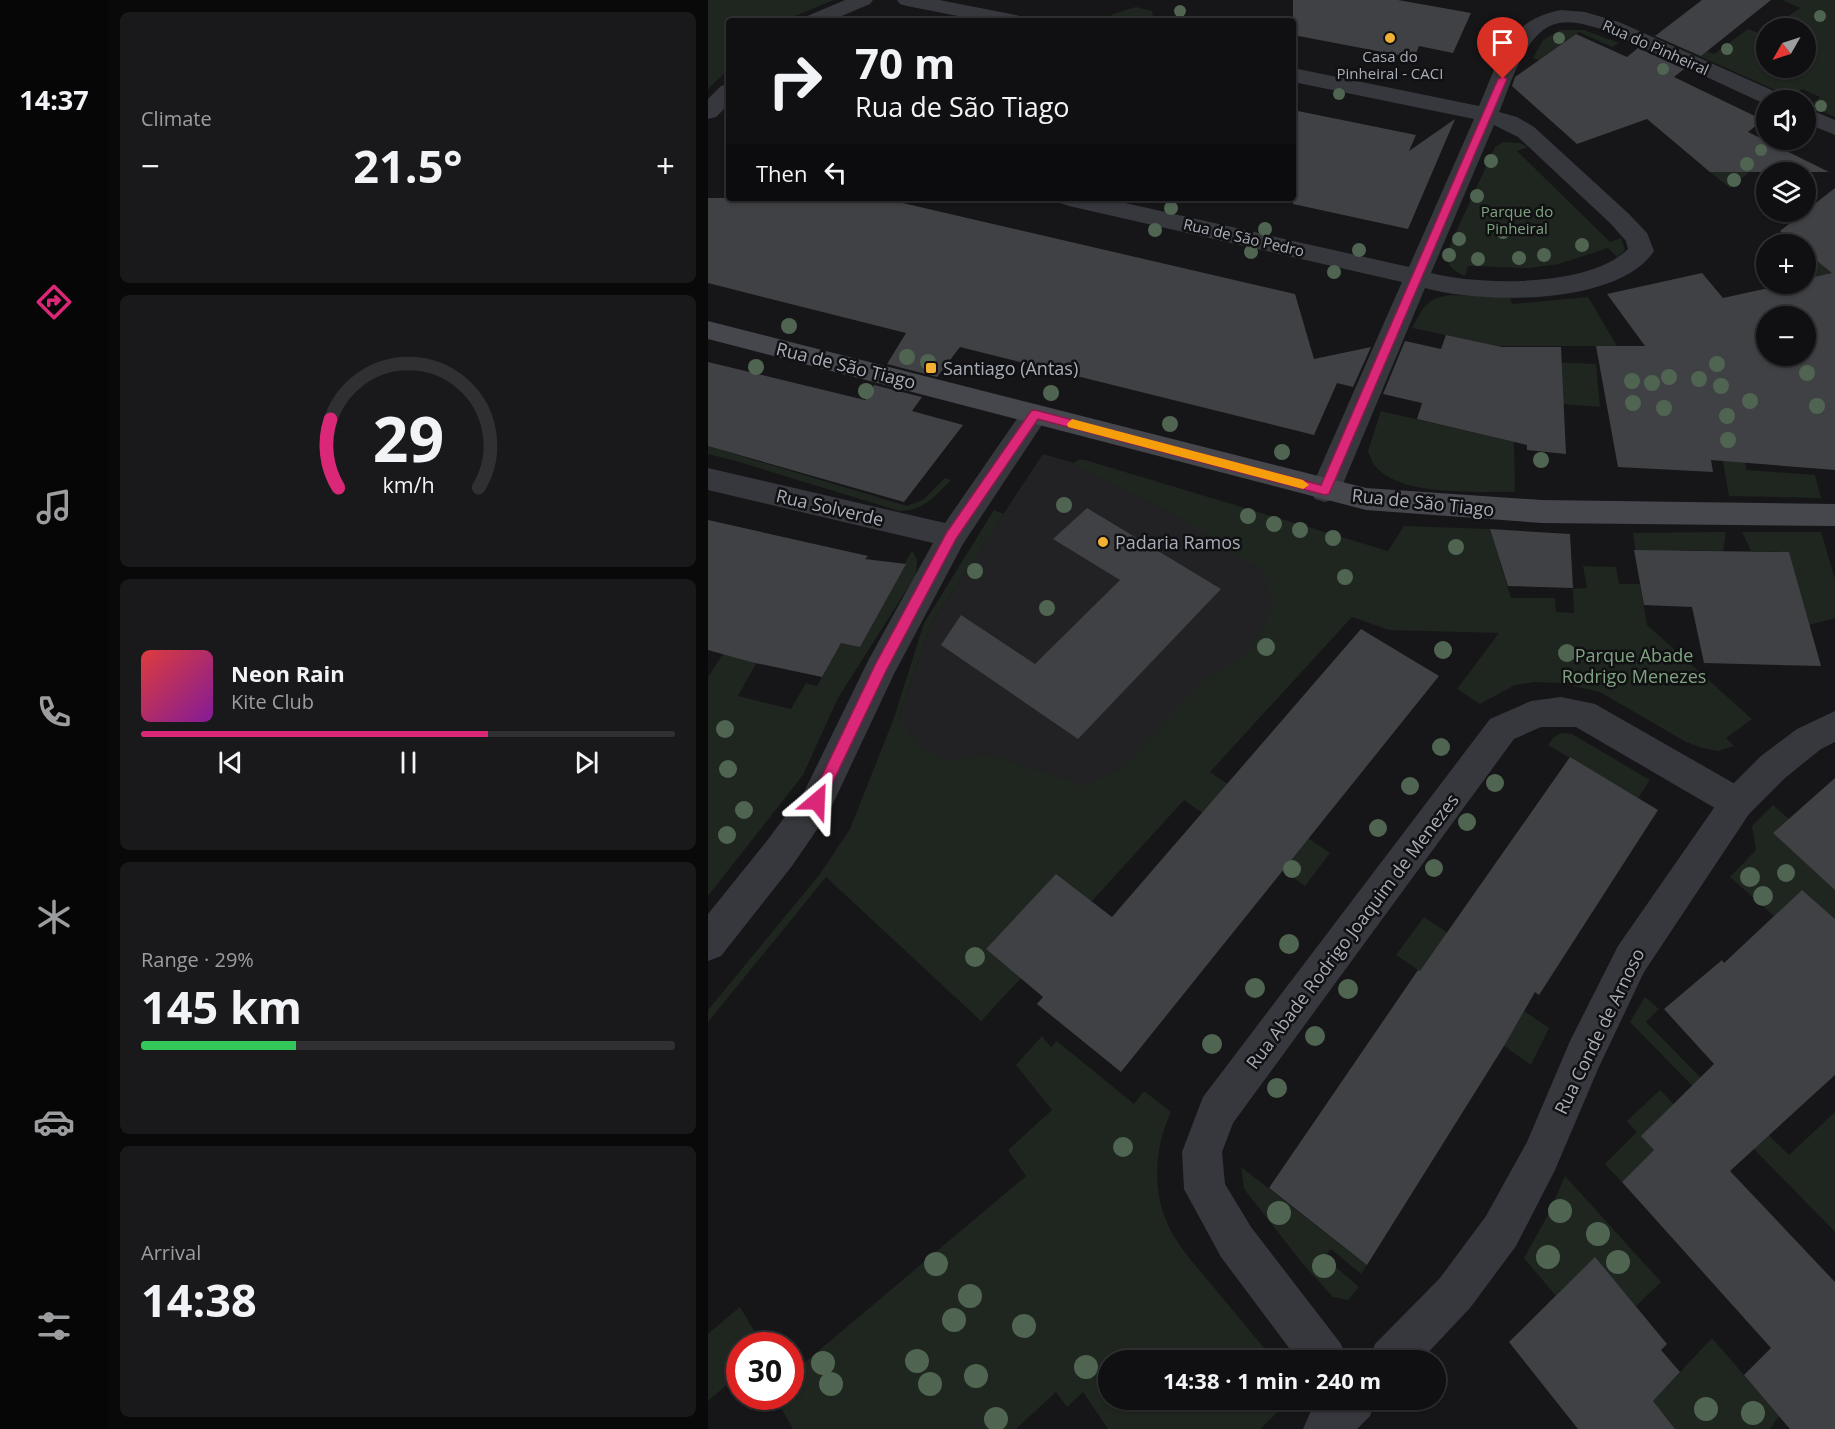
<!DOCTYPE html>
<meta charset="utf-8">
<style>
body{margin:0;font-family:"Open Sans",sans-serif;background:#19191b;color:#f1f3f6;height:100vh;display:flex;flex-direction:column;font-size:22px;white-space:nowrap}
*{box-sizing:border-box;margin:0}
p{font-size:20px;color:#9c9d9f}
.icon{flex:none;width:33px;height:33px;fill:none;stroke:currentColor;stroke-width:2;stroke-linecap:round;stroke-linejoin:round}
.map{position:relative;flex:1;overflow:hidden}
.side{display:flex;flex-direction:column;gap:12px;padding:12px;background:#09090a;width:600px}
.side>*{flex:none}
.banner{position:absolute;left:18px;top:18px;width:570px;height:183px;border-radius:6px;box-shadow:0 2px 4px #0004,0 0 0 2px #303032;background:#101012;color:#f1f3f6;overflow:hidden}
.needle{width:39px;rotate:231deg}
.fabs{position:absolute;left:1048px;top:18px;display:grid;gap:12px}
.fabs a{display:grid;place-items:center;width:60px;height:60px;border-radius:50%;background:#101012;box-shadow:0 2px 4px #0004,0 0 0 2px #303032;font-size:30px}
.speed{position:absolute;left:18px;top:1332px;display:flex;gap:12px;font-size:30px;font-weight:700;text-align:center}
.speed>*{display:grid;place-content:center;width:78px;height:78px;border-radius:50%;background:#101012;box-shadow:0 2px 4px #0004,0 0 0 2px #303032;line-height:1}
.speed .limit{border:9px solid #d22;background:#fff;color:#111}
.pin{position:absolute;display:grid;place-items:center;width:51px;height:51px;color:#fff;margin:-62px -26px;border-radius:50% 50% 50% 0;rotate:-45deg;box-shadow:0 0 6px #0007}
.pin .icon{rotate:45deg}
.me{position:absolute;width:66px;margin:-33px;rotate:26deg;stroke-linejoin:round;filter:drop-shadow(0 0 4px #0008)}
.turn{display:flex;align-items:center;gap:21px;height:126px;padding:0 30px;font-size:27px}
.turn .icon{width:78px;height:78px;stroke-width:2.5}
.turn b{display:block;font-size:42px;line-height:51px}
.then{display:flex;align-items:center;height:57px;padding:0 30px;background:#0003;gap:12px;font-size:22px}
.big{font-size:45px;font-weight:700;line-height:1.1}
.side .widget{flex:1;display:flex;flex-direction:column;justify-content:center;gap:9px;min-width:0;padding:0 21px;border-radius:9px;background:#19191b}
.side .dial{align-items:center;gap:0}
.dial svg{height:156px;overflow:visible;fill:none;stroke:#303032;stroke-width:7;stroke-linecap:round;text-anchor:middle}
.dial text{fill:#f1f3f6;stroke:none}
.song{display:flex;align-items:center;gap:18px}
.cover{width:72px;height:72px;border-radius:9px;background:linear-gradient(135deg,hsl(0 70% 55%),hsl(290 70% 35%))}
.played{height:6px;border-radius:3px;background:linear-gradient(90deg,#db2777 65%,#303032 65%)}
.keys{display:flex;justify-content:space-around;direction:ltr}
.heat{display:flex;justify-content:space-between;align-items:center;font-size:33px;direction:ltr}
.charge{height:9px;border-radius:4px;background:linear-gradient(90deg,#34c759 29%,#303032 0)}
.trip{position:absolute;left:390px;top:1350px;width:348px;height:60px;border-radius:30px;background:#101012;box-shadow:0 2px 4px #0004,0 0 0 2px #303032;font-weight:700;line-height:60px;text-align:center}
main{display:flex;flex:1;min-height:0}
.tabs{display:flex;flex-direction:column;width:108px;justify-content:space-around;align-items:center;background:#060607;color:#9c9d9f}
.tabs .icon{width:42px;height:42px}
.tabs .current{color:#db2777}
.tabs b{font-size:27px;color:#f1f3f6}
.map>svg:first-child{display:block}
</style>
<main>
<nav class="tabs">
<b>14:37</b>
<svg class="icon current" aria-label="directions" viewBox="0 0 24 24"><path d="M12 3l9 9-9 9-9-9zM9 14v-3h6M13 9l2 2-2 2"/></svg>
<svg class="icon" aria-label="music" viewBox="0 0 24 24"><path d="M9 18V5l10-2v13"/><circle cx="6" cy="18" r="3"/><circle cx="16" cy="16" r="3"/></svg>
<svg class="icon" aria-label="phone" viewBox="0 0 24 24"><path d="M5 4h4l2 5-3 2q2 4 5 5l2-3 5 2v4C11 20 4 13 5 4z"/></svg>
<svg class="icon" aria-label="climate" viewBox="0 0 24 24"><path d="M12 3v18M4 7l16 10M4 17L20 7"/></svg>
<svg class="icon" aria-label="car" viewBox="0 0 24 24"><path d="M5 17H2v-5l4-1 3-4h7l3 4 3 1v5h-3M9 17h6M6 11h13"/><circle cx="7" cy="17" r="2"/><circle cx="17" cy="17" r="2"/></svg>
<svg class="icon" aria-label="filters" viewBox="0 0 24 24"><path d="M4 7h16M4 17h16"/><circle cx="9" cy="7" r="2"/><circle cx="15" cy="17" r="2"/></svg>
</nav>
<section class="side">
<div class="widget"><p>Climate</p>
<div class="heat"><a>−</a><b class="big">21.5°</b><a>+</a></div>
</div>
<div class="widget dial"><svg viewBox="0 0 100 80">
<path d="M14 69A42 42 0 1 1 86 69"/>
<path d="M14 69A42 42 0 0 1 10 34" stroke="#db2777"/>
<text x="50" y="56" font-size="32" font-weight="700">29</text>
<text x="50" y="72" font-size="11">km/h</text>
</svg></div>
<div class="widget">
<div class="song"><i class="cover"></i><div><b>Neon Rain</b><p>Kite Club</p></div></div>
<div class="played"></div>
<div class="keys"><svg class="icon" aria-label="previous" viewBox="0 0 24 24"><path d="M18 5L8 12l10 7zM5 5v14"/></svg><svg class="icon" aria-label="pause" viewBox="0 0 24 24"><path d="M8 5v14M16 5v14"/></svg><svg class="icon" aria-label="next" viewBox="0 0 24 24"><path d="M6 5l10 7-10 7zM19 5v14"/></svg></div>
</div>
<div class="widget"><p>Range · 29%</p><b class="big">145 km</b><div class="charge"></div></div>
<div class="widget"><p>Arrival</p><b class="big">14:38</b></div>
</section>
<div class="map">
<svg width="1127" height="1429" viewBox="0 0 1127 1429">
<rect width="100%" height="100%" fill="#161618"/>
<path fill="#222225" d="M335,454L366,463L377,460L644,616L273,1021L150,831L224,622Z"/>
<g fill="#1e261f">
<path d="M0,0H126L75,21H21V69L0,89Z"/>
<path d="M1074,0H1127V117L1098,104L1103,105L1112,97L1094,89L1085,97L1093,100H1089L960,42L964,39L1006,54L1040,29L1050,33L1054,30L1059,32V68H1098V28H1076L1085,22L1078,18L1092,8Z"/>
<path d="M428,7L444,11L445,17L442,21L401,18L405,14Z"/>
<path d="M852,30H876L911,43L904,47L871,32L831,60L825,58L835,40Z"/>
<path d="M1066,140H1081L1022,188L993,165L1006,161L1019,172Z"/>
<path d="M795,142L812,143L820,147L809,151L902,242L913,238L917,250L909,257L900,248L851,264L820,268L760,266L757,276C746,271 739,266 738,254L787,147Z"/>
<path d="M1098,250L1127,265V374L1029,408L1038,470L1107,475L1113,498L1021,496L1006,410L1025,376L1111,365L1097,284Z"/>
<path d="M744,295L802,297L804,304L880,297L909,346H790L704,328C716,306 718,298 744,295Z"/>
<path d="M824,361L888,364L892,407L829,402Z"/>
<path d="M673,411L806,442L807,492C770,491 694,497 668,467C664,463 662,456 660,451Z"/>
<path d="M0,446L199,506L215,500L237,478L243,480C226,497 217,510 191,511L28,461L0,454Z"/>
<path d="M370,460H377L680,551L696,526L782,529L803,598H847L848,612L866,613L865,589L879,588L875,566L908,567L911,584H932L939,625L1044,719L1018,738L1026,746L1010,751L994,748L978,742L892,692L852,683L827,682L807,685L772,704L749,689L791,633L681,630L644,617L502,772L622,853L597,886L476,800L384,901L348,874L278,949L313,978L273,1021L118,877L0,1022V1010L112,874L142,829L186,718L216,623L286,510L296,514L224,622L190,718L213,748L238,760L282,755L377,786L415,768L490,685L541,651L566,605L555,572L467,514L383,474L366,463Z"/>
<path d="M1018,532L1015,551L972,550L979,582L932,581L925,533Z"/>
<path d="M1034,532H1113L1127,579V618L1101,625L1081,552L1043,551Z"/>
<path d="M204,550L209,560L208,575L130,698L95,775L0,896V677L15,654L49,662L30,696L83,709L98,683L109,686L133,642L152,647Z"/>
<path d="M853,733L864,734L942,780L930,798L840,745L845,738Z"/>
<path d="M1065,805L1081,819L1065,833L1127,886V919L1094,890L1066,916L1022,877L1048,850L1044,826Z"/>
<path d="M716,917L817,985L806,1004L841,1028L823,1065L796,1046L803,1033L688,955Z"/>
<path d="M937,997L951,1009L938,1022L1042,1128L1048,1123L1081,1155L1127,1112V1232L922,1022Z"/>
<path d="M334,1036L343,1047L349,1041L426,1104L436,1091L463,1112C446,1148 444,1192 461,1227C472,1250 492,1270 508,1290C527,1313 547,1337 566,1360H400V1400H575L578,1404L552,1429H400L375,1392L359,1407L348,1392L308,1429H85L67,1397L82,1396L83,1374L318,1176L300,1150L344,1110L308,1065Z"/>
<path d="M952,1090L1007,1147L946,1150L914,1182L897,1164L929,1132L919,1121Z"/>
<path d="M533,1167L659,1265L653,1274L623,1249L616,1257L651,1287L640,1300L625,1297L595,1264L536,1189Z"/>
<path d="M857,1176L953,1282L928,1306L886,1258L848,1296L816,1258L841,1213Z"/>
<path d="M32,1307L52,1341L46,1345L32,1346L31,1374L0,1401V1334Z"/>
<path d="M1004,1338L1071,1416L1062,1429H967L945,1401Z"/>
</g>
<g fill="#404145" fill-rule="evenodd">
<path d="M585,0H690L763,13L745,53L711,46L706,58L585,35Z"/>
<path d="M994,0H1063L993,56L947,36Z"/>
<path d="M868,34L919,57L930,48L976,69L966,77L1055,120L1040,132L1121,172H1002L939,119L869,144L804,86L807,77Z"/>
<path d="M585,110L708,135L701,151L747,119L700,229L585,204Z"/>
<path d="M1127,188V470L1003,460L1005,472L910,467L888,346H937L899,294L994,273L1015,298L1079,284H1098V279L1124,273L1098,252V244H1089L1072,231ZM1059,316H1098V356H1059Z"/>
<path d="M0,198H173L587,294L606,359L663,347L645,387L629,383L606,435L252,347L229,377L179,364L198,333L0,283Z"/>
<path d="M738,335L794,347H853L858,454L819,450V445L709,419L714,403L675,394L697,341L733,349Z"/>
<path d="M0,362L157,400L166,385L214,397L204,411L255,425L196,502L0,446Z"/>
<path d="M379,508L513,589L370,739L233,645L253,615L327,664L412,580L345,539Z"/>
<path d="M0,520L160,556L157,559L198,564L152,647L133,643L114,677L43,662L0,650Z"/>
<path d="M782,529L862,534L865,588L800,586Z"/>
<path d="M926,550L1081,552L1113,666L996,663L984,607L936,605Z"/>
<path d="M653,629L731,676L413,1072L329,1004L335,997L278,949L348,874L404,917Z"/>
<path d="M862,757L950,810L831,995L827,992L796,1046L659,1265L561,1188L710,970L712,971Z"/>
<path d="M1127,778V890L1065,833Z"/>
<path d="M1094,890L1127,919V1075L1022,1171L1127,1282V1429H1082L1036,1375L1063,1348L914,1182L946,1150L933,1136L1006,1064L956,1009L1014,960L1016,963Z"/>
<path d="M887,1257L959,1344L953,1350L972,1372L945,1401L967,1429H870L801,1342Z"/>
</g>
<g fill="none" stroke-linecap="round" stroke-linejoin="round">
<g fill="#37383d" fill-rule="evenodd">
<path d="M137,0H165L162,4L122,21H93L97,17Z"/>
<path d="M189,0H231L308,15L315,17L319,21H275L199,6L192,4Z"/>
<path d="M853,10L877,12L911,22L1075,95L1078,100H1059V105L897,30C882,26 866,20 851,23C817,29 803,84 791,112L809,117L826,127L921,214L939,233L946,251C910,306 773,304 717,288L632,491L627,499L617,502L607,499L602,491L694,282L361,206L352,203L349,198H395L701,267L766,119L585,82V68L771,106C791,61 798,20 853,10ZM786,125L810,137L903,224L918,241L920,249C882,287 773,286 723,273Z"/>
<path d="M21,84V104L8,117L0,119V99L13,86Z"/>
<path d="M1098,108L1127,120V135L1098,123Z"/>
<path d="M327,404L337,407L341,414L255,544L186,674L121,812L84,866L13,956L0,961V914L58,842L97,790L161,659L225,543L0,490V468L237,523L317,407Z"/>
<path d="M853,697L887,704L1041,792L1046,803L1041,814L1029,818L1017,814L868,727H833L806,739L525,1123L514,1152L517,1184L543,1227L633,1344L639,1360H590L513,1257L476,1189L474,1152L495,1097L782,719L823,701Z"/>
</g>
<g fill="#37383d" fill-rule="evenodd">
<path d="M1127,711V742L1113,749L1077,778L1041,814L936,972L890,1069L847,1170L808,1246L762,1308L713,1360H661L667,1344L732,1278L778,1216L819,1142L862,1041L910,946L1017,792L1053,756L1089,729Z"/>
<path d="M615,1400H668L662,1416L649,1429H595L602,1413Z"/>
</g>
<path fill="#45474d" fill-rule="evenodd" d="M0,321L658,488L834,500L1127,504V526L834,523L658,510L0,339Z"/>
</g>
<g fill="#506452">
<circle cx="472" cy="11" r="6"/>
<circle cx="1112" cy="16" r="6"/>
<circle cx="851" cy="38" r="6"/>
<circle cx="1019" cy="49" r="6"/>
<circle cx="955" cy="69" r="6"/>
<circle cx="631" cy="94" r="6"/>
<circle cx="1113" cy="106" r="6"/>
<circle cx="1053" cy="150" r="6"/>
<circle cx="783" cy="161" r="7"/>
<circle cx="1039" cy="164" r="7"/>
<circle cx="1026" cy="180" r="7"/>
<circle cx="769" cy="196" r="7"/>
<circle cx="463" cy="208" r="7"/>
<circle cx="557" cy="229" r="7"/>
<circle cx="447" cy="230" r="7"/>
<circle cx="795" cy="232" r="7"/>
<circle cx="751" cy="239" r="7"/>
<circle cx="874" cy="245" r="7"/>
<circle cx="651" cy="250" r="7"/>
<circle cx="543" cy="252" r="7"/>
<circle cx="741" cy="255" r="7"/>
<circle cx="836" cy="255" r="7"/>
<circle cx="811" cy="258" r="7"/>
<circle cx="770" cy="259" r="7"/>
<circle cx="626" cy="272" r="7"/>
<circle cx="81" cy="326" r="8"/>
<circle cx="199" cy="357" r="8"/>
<circle cx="220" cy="362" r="8"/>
<circle cx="1009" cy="364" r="8"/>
<circle cx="48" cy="367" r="8"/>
<circle cx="1099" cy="373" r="8"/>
<circle cx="961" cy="377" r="8"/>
<circle cx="991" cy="379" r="8"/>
<circle cx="924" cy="381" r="8"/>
<circle cx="944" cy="383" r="8"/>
<circle cx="1013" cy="386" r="8"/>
<circle cx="158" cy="391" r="8"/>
<circle cx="343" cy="393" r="8"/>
<circle cx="1042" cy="401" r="8"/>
<circle cx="925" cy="403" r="8"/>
<circle cx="1109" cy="406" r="8"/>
<circle cx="956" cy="408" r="8"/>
<circle cx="1019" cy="416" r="8"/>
<circle cx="462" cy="424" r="8"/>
<circle cx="1020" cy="440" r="8"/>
<circle cx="574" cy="452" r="8"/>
<circle cx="833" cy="460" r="8"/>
<circle cx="356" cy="505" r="8"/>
<circle cx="540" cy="516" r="8"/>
<circle cx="566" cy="524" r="8"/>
<circle cx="592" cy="530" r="8"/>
<circle cx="625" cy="538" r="8"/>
<circle cx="748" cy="547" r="8"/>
<circle cx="267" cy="571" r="8"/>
<circle cx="637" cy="577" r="8"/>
<circle cx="339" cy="608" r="8"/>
<circle cx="558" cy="647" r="9"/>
<circle cx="735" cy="650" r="9"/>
<circle cx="859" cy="653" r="9"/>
<circle cx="17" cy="729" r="9"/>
<circle cx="733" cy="747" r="9"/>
<circle cx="20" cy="769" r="9"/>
<circle cx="787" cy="783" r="9"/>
<circle cx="702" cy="786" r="9"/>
<circle cx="36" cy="810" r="9"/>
<circle cx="759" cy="822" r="9"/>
<circle cx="670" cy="828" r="9"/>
<circle cx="19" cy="835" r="9"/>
<circle cx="726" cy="868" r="9"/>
<circle cx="584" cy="869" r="9"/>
<circle cx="1078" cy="873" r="9"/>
<circle cx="1042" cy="877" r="10"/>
<circle cx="1055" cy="896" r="10"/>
<circle cx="581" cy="944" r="10"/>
<circle cx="267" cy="957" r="10"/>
<circle cx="547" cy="988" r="10"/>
<circle cx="640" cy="989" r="10"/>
<circle cx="607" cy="1036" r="10"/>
<circle cx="504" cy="1044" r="10"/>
<circle cx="569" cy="1088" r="10"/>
<circle cx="415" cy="1147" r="10"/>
<circle cx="852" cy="1211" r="12"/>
<circle cx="571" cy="1213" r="12"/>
<circle cx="890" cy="1234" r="12"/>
<circle cx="840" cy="1257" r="12"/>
<circle cx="910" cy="1262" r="12"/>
<circle cx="228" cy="1264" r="12"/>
<circle cx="616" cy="1266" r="12"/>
<circle cx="262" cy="1296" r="12"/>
<circle cx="246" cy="1320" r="12"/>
<circle cx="316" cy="1326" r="12"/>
<circle cx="209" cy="1361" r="12"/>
<circle cx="115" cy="1363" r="12"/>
<circle cx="378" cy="1367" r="12"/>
<circle cx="268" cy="1376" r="12"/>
<circle cx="123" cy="1384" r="12"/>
<circle cx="222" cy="1384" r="12"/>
<circle cx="998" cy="1409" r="12"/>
<circle cx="1045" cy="1413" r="12"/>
<circle cx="288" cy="1419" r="12"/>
</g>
<path fill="#db2777" stroke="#8e194d" stroke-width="1.5" d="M795,76L799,79L621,494L617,495L330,419L248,539L178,671L114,805L109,807L104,805L102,801L167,665L239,532L323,411L327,410L613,485L790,79Z"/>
<path fill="#f59e0b" d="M364,419L595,480L601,485L595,489L360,427L359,424Z"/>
<g fill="#f2b134" stroke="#111113" stroke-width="2">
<circle cx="682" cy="38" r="6"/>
<rect x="217" y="362" width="12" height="12" rx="3"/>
<circle cx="395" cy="542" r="6"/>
</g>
<g text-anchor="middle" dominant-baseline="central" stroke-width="5" stroke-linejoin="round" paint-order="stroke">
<g font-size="15" fill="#a8adb8" stroke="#111113">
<text transform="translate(948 47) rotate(24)">Rua do Pinheiral</text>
<text transform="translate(536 237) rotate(13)">Rua de São Pedro</text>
</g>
<g font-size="15" fill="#a8adb8" stroke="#111113">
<text x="682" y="56">Casa do<tspan x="682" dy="17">Pinheiral - CACI</tspan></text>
</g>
<g font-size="15" fill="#7fa381" stroke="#111113">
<text x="809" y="211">Parque do<tspan x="809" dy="17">Pinheiral</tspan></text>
</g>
<g font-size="18" fill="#a8adb8" stroke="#111113">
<text transform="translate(138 365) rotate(14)">Rua de São Tiago</text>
<text transform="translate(715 502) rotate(6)">Rua de São Tiago</text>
<text transform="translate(122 507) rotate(13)">Rua Solverde</text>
<text transform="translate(644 931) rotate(-53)">Rua Abade Rodrigo Joaquim de Menezes</text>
<text transform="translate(891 1031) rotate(-64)">Rua Conde de Arnoso</text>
</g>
<g font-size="18" fill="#a8adb8" stroke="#111113" text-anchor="start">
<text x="235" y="368">Santiago (Antas)</text>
<text x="407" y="542">Padaria Ramos</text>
</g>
<g font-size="18" fill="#7fa381" stroke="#111113">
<text x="926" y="655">Parque Abade<tspan x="926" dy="21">Rodrigo Menezes</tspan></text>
</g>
</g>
</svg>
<div class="fabs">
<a><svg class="needle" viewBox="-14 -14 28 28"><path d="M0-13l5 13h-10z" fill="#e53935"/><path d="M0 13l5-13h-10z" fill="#9c9d9f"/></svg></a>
<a><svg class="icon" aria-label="sound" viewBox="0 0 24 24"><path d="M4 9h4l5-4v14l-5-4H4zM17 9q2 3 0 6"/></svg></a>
<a><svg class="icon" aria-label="layers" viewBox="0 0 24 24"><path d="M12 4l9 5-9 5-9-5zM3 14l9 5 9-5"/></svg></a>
<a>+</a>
<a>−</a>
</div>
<div class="speed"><div class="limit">30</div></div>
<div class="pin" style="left:795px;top:79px;background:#d93025"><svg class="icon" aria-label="arrive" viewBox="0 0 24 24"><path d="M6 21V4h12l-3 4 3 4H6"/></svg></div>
<svg class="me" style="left:109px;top:801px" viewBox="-20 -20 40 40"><path d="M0-17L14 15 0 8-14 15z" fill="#db2777" stroke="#fff" stroke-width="4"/></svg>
<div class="trip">14:38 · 1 min · 240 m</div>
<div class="banner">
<div class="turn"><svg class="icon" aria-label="right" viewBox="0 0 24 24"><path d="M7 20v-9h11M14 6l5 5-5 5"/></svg><div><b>70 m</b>Rua de São Tiago</div></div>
<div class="then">Then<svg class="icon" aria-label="left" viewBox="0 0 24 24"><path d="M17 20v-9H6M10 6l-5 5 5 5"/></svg></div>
</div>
</div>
</main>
